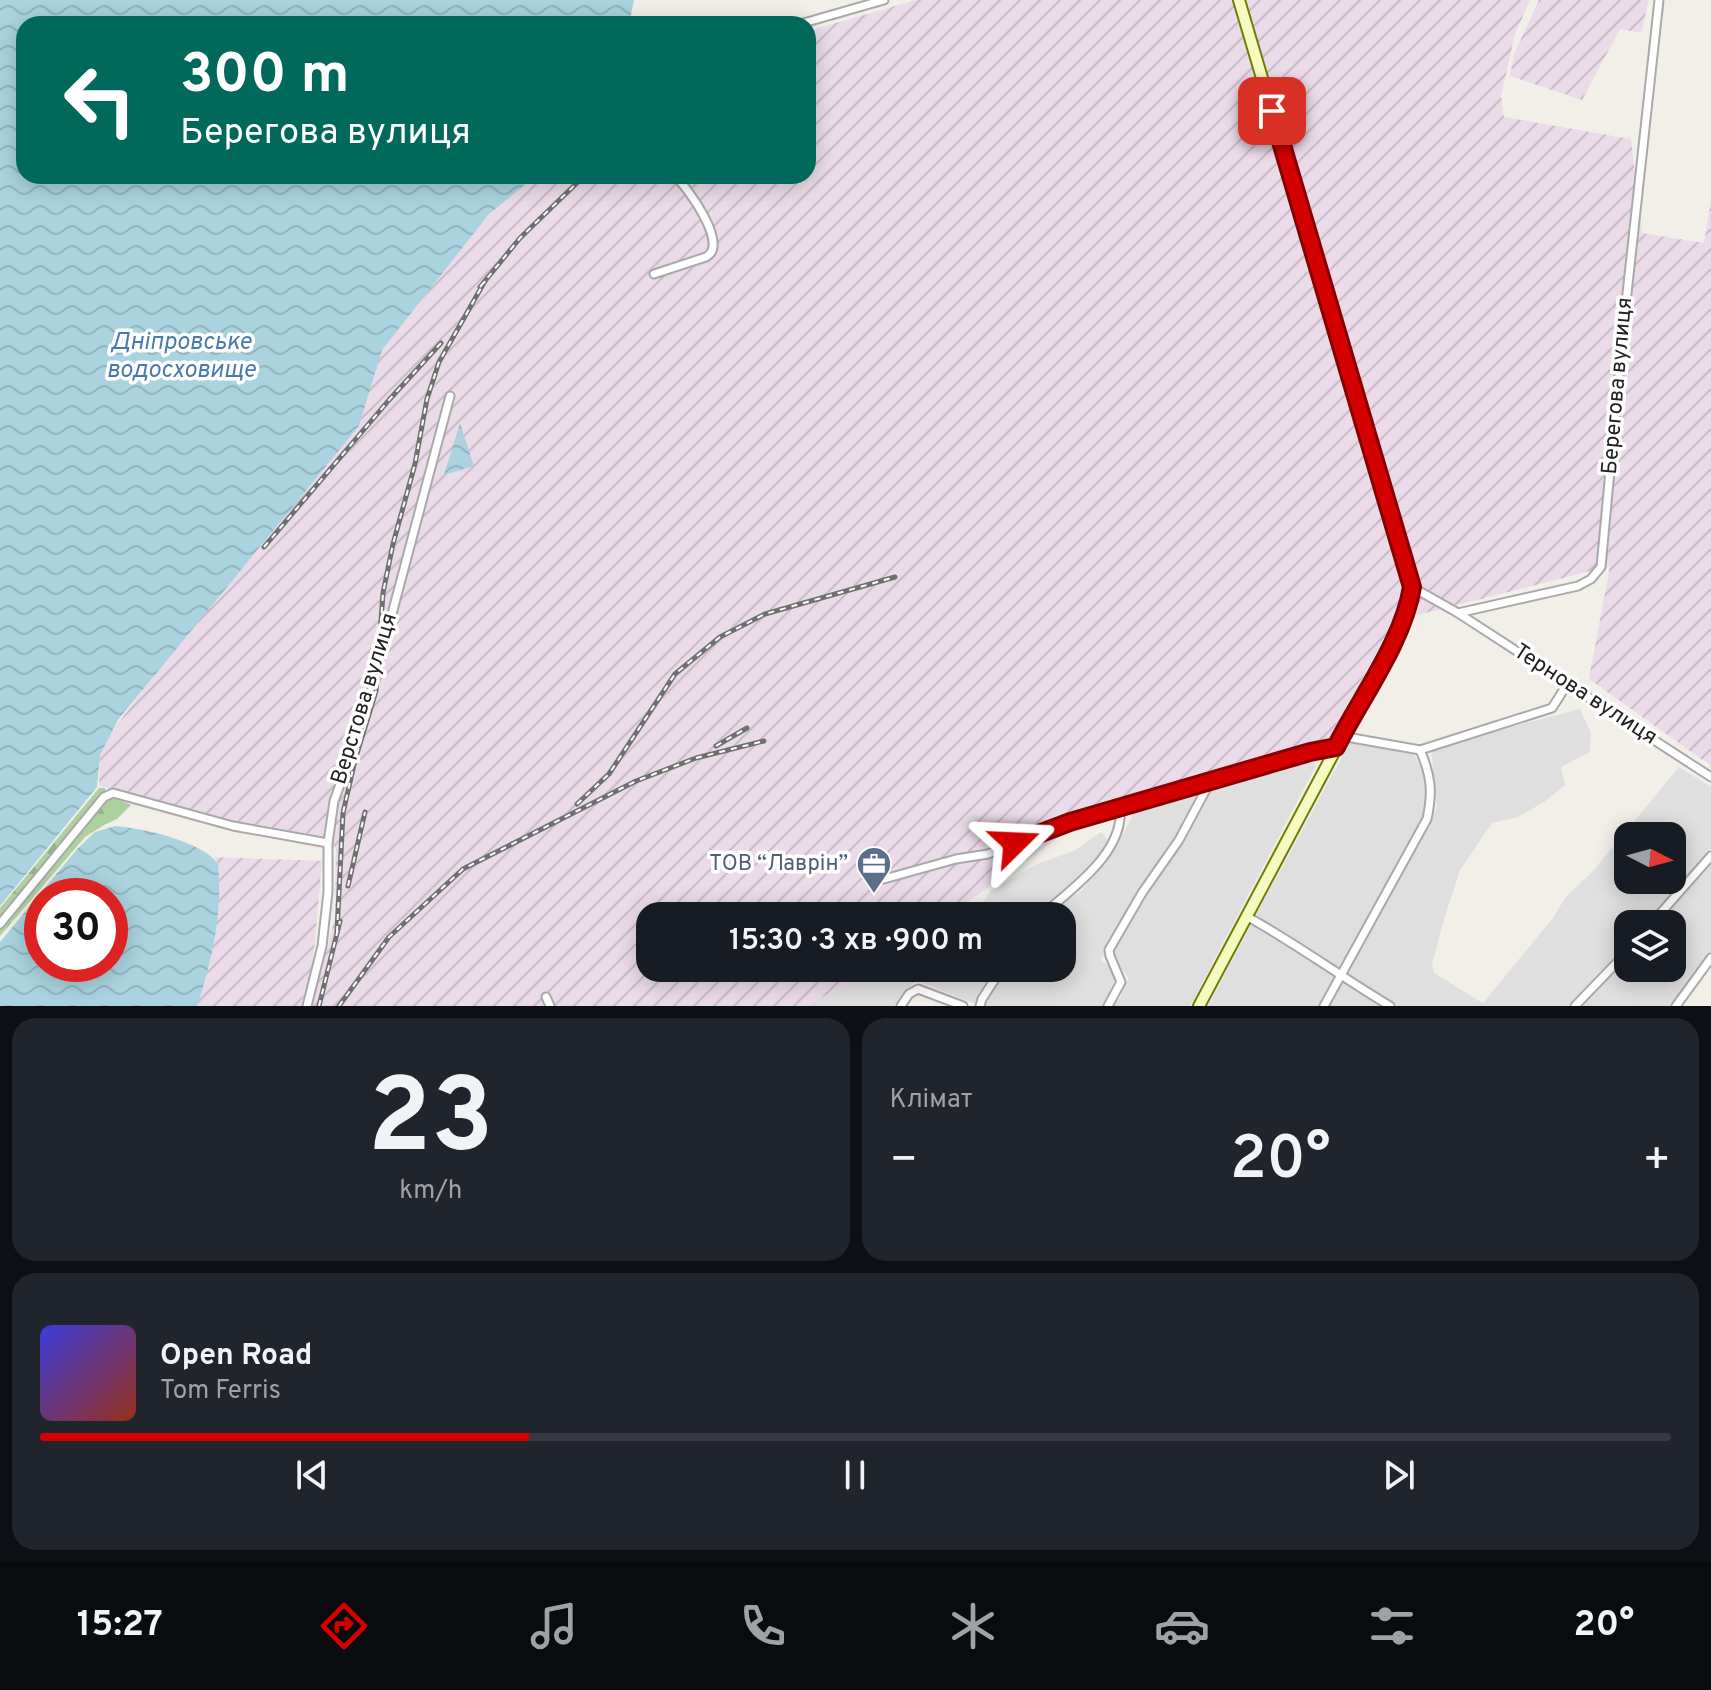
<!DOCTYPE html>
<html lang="uk">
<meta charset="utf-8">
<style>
body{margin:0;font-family:Overpass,sans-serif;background:#20242c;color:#f1f3f6;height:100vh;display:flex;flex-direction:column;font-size:30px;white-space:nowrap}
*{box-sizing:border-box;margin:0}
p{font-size:26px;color:#9ea1a6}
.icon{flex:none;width:44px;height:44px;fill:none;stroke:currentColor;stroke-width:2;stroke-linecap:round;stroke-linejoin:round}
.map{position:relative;height:1006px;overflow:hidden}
.details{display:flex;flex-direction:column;gap:12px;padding:12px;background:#0d0f14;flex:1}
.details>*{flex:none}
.hud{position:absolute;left:16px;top:16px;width:800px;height:168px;border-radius:24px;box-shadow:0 4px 20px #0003;background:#00695c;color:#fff;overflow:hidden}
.needle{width:52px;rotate:96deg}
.tools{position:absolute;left:1614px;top:822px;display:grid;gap:16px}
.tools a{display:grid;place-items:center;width:72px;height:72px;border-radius:16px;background:#171b24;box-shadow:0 4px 20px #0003;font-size:40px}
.speed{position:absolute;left:24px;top:878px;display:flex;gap:16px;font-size:40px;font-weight:700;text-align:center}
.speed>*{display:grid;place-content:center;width:104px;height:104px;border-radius:50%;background:#171b24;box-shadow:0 4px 20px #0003;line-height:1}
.speed .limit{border:12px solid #d22;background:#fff;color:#111}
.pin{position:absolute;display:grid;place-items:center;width:68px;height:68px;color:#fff;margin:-34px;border-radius:16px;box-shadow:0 4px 12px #0006}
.me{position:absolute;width:88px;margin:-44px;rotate:69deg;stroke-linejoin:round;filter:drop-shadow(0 0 6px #0008)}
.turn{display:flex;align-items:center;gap:28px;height:168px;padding:0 32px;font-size:36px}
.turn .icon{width:104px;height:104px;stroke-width:2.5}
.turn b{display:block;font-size:56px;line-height:68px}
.big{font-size:60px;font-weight:600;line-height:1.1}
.details .widget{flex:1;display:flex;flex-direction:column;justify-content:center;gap:12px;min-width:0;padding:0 28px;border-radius:24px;background:#20242c}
.details .dial{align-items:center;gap:0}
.dial b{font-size:104px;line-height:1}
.song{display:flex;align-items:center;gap:24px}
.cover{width:96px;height:96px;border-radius:12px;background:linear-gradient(135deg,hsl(240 70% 55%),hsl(10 70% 35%))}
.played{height:8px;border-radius:4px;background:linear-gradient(90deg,#d40000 30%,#363941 30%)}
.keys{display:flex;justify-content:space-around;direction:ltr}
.heat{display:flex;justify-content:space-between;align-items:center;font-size:44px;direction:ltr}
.details .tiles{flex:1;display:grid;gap:12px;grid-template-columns:1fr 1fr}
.widget:last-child{grid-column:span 2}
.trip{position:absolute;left:636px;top:902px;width:440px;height:80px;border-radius:24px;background:#171b24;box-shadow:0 4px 20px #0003;font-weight:600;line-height:80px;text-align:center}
.menu{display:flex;height:128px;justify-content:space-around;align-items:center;background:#090b0e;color:#9ea1a6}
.menu .icon{width:56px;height:56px}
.menu .on{color:#d40000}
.menu b{font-size:36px;color:#f1f3f6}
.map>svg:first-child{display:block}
</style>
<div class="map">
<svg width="1711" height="1006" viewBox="0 0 1711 1006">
<defs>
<pattern id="industrial-furrows" width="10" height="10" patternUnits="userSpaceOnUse" patternTransform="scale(2)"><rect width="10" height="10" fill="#ebdbe8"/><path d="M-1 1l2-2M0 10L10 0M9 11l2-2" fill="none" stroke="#c9bcc7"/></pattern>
<pattern id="forest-firs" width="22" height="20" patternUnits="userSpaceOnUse" patternTransform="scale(2)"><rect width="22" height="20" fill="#add19e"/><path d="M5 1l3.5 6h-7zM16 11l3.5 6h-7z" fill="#95b388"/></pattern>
<pattern id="water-waves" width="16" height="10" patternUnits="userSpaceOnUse" patternTransform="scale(2)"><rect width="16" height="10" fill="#aad3df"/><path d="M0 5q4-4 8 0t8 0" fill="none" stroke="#92b5bf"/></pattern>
</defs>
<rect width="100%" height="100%" fill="#f2efe9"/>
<g fill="#e0dfdf" fill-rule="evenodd">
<path d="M1580,709L1591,733L1590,752L1561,767L1565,785L1544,802L1518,817L1492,823L1460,870L1444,919L1432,965L1434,973L1483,1003L1553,918L1565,898L1593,871L1679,767L1711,787V849L1645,924H1628V943L1568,1006H1396L1346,974L1437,808L1431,748ZM1628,836H1672V880H1628Z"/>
<path d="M1350,742L1414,755L1429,782V793L1423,818L1338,969L1292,938L1255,917Z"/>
<path d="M1308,758L1316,766L1190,1006H1112L1122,995L1120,993L1129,978L1116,961L1114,950L1116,944L1187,834L1211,791L1271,768Z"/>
<path d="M1193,793L1202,794L1101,960L1111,967L1118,979V984L1104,1006H985L984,1001L1005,968H1062V916H1045L1082,890L1124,833L1132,816V810Z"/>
<path d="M1101,832L1109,841L1088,870L1037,916H974L991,890L1037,864L1076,850Z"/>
<path d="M1711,864V952L1670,1006H1580L1628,959V968H1672V924H1658Z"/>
<path d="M1252,923L1290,943L1334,976L1320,1006H1208Z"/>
<path d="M875,968H999L975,1004L916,980L895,1006H814L818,999L849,984L855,977Z"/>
<path d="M1342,981L1384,1006H1329Z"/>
</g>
<g fill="url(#industrial-furrows)">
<path d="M916,0H1530L1515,34L1501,96L1504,117L1631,139L1642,233L1704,243L1711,201V766L1589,679L1610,566L1394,621L1330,737L1097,810L948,916H650V968H875L856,977L850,984L818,999L814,1006H312L335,917L336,848L323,836L237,823L99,786L100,755L110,734L174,650L359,426L381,350L489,214L536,176H808V31Z"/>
<path d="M1539,0H1649L1641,33L1620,29L1582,100L1510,76L1514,54Z"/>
<path d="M214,857L322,861L313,962L301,1006H197L210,962L216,922L219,876L218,864Z"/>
</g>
<g fill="url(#forest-firs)">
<path d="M99,788H105V793L0,924V908Z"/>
<path d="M113,797L131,805L117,819L104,825L85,837L0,936V928L104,804Z"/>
</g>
<g fill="url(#water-waves)" fill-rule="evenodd">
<path d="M0,0H634L629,24H24V176H536L489,214L382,350L359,426L118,720L100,755L97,787L0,906Z"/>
<path d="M460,423L474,466L444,475Z"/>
<path d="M115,826C141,828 203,841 218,864C223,911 212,962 197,1006H0V942L78,848L95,832ZM110,896V964H42V896Z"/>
</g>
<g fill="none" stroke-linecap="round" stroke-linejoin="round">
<defs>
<g id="street">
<path d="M800,24L884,0"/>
<path d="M654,274L706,257C729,245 689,189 675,176"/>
<path d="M1412,587L1458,613L1578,586L1591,579L1601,567L1624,321L1659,0"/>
<path d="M1458,613L1711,777"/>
<path d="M1341,736L1420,750L1552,708L1568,683"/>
<path d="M884,879L956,859L988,854L1070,822L1310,752L1336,747"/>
<path d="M1041,916C1071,889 1125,853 1120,807"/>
<path d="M1246,916C1296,943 1341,977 1390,1006"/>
<path d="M0,924L104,797L113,793L233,826L328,843"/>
<path d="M1651,924L1711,856"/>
<path d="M546,997L550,1006"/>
<path d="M307,1006L322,946L328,892V843L334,801L364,719L450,396"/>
<path d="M901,1006L909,994L918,989L963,1006"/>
<path d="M980,1006L982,999L1002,968"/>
<path d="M1108,1006L1121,982L1110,956L1109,950L1142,893L1179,840L1210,782"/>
<path d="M1324,1006L1427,819C1433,792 1431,775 1420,750"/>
<path d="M1575,1006L1628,951"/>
<path d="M1676,1006L1711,958"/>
</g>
<path id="secondary" d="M1199,1006L1389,649L1409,606L1412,587L1239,0"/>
</defs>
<use href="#street" stroke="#a9a9a9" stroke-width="11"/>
<use href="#secondary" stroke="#707d05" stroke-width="14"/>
<use href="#street" stroke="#fff" stroke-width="7"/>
<use href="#secondary" stroke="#f7fabf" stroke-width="10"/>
<defs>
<g id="rail">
<path d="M480,287L520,238L581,179"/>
<path d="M264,547L389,400L441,343"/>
<path d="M716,746L747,728"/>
<path d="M577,804L609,774L675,674L720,637L765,614L895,577"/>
<path d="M348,886L365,812"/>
<path d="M337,932L343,813L355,760L376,691L383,593L393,544L415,464L427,399L439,362L485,281"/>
<path d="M319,1006L340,921"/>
<path d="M339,1006L389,937L463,869L636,781L696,758L764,741"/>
</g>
</defs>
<use href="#rail" stroke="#707070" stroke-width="5"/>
<use href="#rail" stroke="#fff" stroke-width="2" stroke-dasharray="6" stroke-linecap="butt"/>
</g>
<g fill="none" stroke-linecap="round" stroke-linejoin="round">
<defs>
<path id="route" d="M1015,843L1070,822L1310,752L1336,747C1361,697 1403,642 1412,587L1272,111"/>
</defs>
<use href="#route" stroke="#8a0000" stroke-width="20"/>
<use href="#route" stroke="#d40000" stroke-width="14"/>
</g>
<defs>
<symbol id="office-pin" viewBox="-11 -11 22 30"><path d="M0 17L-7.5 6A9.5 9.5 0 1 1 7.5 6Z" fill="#5c6f8a" stroke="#fff"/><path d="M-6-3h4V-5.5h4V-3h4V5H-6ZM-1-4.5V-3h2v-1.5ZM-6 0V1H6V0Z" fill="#fff"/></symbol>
</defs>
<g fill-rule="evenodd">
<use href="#office-pin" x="854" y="844" width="40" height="54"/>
</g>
<g text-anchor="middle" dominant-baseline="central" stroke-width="7" stroke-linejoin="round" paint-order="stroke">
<g font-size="22" fill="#222" stroke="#fff">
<text transform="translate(1618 386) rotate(-85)">Берегова вулиця</text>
<text transform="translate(1585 695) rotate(33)">Тернова вулиця</text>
<text transform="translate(365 699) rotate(-73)">Верстова вулиця</text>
</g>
<g font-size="22" fill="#4e5e75" stroke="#fff" text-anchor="end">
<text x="848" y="864">ТОВ “Лаврін”</text>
</g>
<g font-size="24" font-style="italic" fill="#4a7aab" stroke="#fff">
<text x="181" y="343">Дніпровське<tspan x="181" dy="28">водосховище</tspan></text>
</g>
</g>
</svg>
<div class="tools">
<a><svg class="needle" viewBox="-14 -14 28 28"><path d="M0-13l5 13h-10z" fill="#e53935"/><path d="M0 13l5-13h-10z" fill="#9ea1a6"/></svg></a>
<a><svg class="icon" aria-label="layers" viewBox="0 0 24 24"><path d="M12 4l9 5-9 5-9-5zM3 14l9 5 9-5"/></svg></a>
</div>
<div class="speed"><div class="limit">30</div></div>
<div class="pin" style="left:1272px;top:111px;background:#d93025"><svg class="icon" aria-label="arrive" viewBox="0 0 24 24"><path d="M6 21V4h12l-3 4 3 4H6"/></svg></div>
<svg class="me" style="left:1015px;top:843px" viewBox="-20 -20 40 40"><path d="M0-17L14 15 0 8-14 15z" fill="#d40000" stroke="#fff" stroke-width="4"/></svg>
<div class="trip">15:30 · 3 хв · 900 m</div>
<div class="hud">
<div class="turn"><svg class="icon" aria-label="left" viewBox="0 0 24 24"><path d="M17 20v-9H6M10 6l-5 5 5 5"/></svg><div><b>300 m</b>Берегова вулиця</div></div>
</div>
</div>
<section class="details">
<div class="tiles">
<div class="widget dial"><b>23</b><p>km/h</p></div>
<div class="widget"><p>Клімат</p>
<div class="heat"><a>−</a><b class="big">20°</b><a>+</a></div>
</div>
<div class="widget">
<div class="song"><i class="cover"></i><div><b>Open Road</b><p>Tom Ferris</p></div></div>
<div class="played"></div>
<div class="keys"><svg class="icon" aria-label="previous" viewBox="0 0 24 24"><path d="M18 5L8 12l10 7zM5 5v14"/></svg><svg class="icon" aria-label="pause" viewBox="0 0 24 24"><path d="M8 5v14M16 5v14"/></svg><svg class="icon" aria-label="next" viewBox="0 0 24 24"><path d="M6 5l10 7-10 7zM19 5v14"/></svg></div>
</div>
</div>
</section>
<nav class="menu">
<b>15:27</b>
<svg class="icon on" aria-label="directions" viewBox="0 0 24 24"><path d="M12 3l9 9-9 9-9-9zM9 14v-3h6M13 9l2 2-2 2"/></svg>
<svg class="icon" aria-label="music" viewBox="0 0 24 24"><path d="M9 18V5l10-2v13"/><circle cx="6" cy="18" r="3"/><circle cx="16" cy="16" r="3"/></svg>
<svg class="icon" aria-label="phone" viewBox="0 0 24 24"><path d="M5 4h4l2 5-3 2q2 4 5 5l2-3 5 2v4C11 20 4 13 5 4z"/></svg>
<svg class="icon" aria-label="climate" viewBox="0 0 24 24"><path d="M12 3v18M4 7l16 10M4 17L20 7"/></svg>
<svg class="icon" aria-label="car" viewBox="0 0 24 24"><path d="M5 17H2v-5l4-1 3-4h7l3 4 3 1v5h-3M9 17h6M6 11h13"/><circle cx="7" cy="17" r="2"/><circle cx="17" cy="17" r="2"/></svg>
<svg class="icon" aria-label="filters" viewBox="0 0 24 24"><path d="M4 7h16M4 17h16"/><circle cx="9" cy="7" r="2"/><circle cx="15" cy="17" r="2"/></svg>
<b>20°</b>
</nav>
